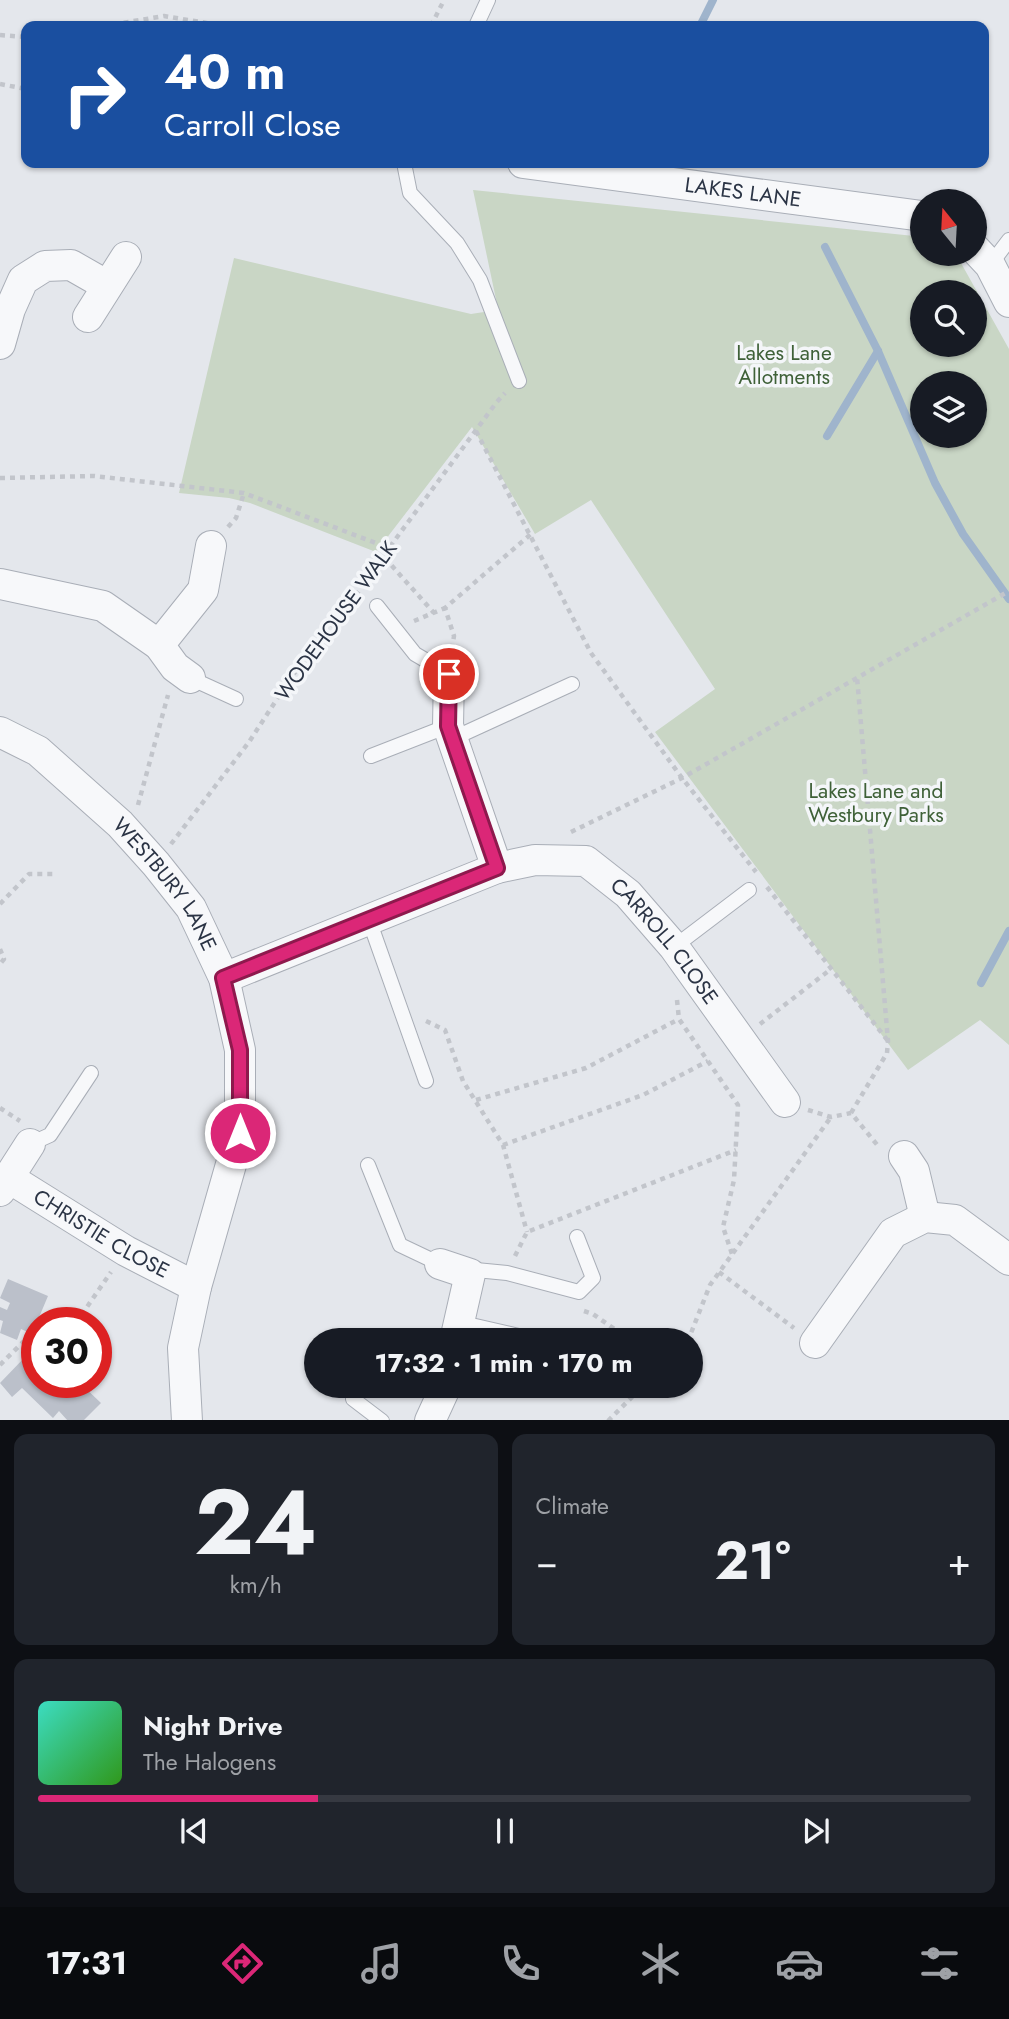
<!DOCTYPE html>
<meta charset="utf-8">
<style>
body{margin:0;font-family:Jost,sans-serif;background:#20242c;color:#f1f3f6;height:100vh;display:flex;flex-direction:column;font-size:26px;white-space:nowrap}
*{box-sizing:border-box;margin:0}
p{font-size:23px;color:#9ea1a6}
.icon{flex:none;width:38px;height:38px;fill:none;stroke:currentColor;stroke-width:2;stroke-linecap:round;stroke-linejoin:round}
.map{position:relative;height:1420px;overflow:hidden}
.drawer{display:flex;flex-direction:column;gap:14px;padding:14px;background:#0d0f14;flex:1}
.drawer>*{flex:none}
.banner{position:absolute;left:21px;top:21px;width:968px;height:147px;border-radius:14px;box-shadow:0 2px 5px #0004;background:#1a4fa0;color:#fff;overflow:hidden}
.needle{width:46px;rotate:342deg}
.controls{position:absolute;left:910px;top:189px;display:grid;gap:14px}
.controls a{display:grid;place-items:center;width:77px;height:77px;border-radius:50%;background:#171b24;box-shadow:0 2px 5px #0004;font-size:35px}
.speed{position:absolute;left:21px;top:1307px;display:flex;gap:14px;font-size:35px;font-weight:700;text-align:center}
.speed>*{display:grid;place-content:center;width:91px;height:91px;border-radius:50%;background:#171b24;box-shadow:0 2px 5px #0004;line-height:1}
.speed .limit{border:10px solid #d22;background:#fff;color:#111}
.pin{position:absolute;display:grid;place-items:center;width:60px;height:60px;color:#fff;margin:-30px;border:4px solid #fff;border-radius:50%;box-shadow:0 2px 7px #0007}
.me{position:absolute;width:77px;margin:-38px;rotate:0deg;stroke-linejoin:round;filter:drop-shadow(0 0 5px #0008)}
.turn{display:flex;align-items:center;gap:24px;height:147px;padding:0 28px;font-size:32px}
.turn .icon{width:91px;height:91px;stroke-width:2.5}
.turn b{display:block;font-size:49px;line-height:60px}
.big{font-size:52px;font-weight:700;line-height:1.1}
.drawer .card{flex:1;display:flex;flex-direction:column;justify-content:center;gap:10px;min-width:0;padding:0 24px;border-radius:14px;background:#20242c}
.drawer .dial{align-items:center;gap:0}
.dial b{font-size:91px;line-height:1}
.song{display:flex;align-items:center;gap:21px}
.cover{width:84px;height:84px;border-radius:10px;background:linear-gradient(135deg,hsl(170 70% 55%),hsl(110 70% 35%))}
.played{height:7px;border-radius:4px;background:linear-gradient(90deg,#db2777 30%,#363941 30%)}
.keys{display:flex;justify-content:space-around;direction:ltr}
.heat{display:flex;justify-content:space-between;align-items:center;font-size:38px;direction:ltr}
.drawer .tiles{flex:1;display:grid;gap:14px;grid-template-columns:1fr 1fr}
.card:last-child{grid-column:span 2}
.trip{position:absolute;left:304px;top:1328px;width:399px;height:70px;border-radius:35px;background:#171b24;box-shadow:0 2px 5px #0004;font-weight:700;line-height:70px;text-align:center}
.tab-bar{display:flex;height:112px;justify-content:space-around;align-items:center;background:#090b0e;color:#9ea1a6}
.tab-bar .icon{width:49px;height:49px}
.tab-bar .selected{color:#db2777}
.tab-bar b{font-size:32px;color:#f1f3f6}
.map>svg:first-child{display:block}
</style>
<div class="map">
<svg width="1009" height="1421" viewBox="0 0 1009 1421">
<rect width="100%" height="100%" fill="#e4e7ec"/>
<path fill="#c9d6c5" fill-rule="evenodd" d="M473,190L914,236L922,238V254H950L961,263L1009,349V1045L980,1020L908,1070L655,732L715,689L591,500L535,534L472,427L376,552L250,503L229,498L179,493L234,258L471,314L484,312L501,323ZM922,292H975V345H922ZM922,383H975V436H922Z"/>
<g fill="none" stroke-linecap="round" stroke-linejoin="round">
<g stroke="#9fb4cc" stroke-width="8">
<path d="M700,26L713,0"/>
<path d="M825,247L878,351L935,483L963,534L1009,599"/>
<path d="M827,436L878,351"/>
<path d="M981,983L1009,931"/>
</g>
</g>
<g fill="#bbc0ca">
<path d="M8,1279L48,1296L32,1334L21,1329L17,1340L0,1333L3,1321L0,1320V1307L7,1310L10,1303L0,1298Z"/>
<path d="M25,1357L37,1368V1382H66L75,1391L81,1384L101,1403L83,1421H68L59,1411L53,1418L22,1388L12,1397L0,1383Z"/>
</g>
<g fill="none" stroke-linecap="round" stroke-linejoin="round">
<defs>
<g id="service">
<path d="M476,26L488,0"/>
<path d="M404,163L410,193L457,243L480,280L519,381"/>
<path d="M990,265L1009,240"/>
<path d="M377,606L415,654L449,674"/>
<path d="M190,678L236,699"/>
<path d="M452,739L572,684"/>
<path d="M371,756L448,726"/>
<path d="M369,920L426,1081"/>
<path d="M674,947L749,890"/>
<path d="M30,1144L50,1135L91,1073"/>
<path d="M368,1165L400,1245L440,1264"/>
<path d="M470,1274L476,1270L507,1273L579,1292L593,1278L577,1237"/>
<path d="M458,1322L523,1337"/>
<path d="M353,1399L382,1421"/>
</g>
<g id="minor">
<path id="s1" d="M523,163L922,216"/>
<path d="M975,249L990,265L1009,302"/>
<path d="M88,317L126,257"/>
<path d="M0,344L10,309L23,280L45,266L71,265L106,285"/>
<path d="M0,584L103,606L159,645L175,667L190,678"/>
<path d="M159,645L203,590L211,546"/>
<path d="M449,674L448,726L497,868"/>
<path id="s2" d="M0,732L38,751L120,824L156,864L191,908L224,978L240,1050V1133L196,1287L183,1348L187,1421"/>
<path id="s3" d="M224,978L497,868L535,860L586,861L628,894L674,947L785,1102"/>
<path d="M904,1156L914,1171L925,1217"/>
<path id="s4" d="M9,1178L126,1251L196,1287"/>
<path d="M0,1191L30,1144"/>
<path d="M440,1264L470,1274L455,1340"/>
<path d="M815,1343L893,1233L925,1217L955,1220L1009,1260"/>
<path d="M430,1421L446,1386"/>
</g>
</defs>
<use href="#service" stroke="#a9aeb7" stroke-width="16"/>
<use href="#minor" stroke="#a9aeb7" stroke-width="32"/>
<g stroke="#c2c5cb" stroke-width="4.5" stroke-dasharray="5 5" stroke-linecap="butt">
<path d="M104,26L164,16L225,26"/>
<path d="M431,26L444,0"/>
<path d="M0,35L26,37"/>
<path d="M0,84L26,89"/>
<path d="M476,431L591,653L682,778L756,872"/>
<path d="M0,478L94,476L244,493L389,548"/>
<path d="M228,527L236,518L244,493"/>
<path d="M385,558L434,613"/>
<path d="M414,621L445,608"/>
<path d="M452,649L454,636L445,608L531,534"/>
<path d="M138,805L168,695"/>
<path d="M571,832L682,778L1009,591"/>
<path d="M171,844L249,742L292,676L385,558L389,548L496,403L505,393"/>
<path d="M767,887L888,1041"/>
<path d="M0,904L29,874H57"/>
<path d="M0,949L4,959L0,964"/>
<path d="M677,1000L679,1019L738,1105L734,1180L723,1227L732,1254"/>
<path d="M426,1021L445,1030L463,1081L503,1145L527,1232"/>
<path d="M760,1024L831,969"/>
<path d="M476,1100L586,1068L679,1019"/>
<path d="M0,1108L20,1121"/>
<path d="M808,1110L831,1117L851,1113L879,1147"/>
<path d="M851,1113L887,1053L888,1041L857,677"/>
<path d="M503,1145L643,1095L708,1061"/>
<path d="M515,1256L527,1232L736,1150"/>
<path d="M719,1272L794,1328"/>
<path d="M584,1311L593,1314L630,1340"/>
<path d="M76,1323L111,1272"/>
<path d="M685,1340L691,1333L710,1285L831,1117"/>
<path d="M0,1365L23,1342L37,1341"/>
<path d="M608,1421L643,1386"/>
</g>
<use href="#service" stroke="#f7f8fa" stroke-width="14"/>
<use href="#minor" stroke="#f7f8fa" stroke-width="30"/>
</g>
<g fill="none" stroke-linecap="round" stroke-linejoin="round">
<defs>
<path id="route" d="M240,1133V1050L223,978L497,868L448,726L449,674"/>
</defs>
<use href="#route" stroke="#8e194d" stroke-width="18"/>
<use href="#route" stroke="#db2777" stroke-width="12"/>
</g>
<g text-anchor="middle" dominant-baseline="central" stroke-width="7" stroke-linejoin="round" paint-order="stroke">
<g font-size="21" fill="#2b3445" stroke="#f4f6f9">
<text stroke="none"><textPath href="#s1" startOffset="222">LAKES LANE</textPath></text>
<text transform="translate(336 621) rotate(-54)">WODEHOUSE WALK</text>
<text stroke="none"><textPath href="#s2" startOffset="228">WESTBURY LANE</textPath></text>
<text stroke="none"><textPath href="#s3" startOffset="497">CARROLL CLOSE</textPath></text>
<text stroke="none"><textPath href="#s4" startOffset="108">CHRISTIE CLOSE</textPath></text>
</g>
<g font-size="21" fill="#3f6138" stroke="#f4f6f9">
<text x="784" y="353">Lakes Lane<tspan x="784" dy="24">Allotments</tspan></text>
<text x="876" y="791">Lakes Lane and<tspan x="876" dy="24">Westbury Parks</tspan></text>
</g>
</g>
</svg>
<div class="controls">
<a><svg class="needle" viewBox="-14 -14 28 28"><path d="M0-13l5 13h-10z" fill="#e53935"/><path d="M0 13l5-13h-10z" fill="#9ea1a6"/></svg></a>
<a><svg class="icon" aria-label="search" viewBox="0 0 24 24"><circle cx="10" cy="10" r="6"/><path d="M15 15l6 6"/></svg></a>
<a><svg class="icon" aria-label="layers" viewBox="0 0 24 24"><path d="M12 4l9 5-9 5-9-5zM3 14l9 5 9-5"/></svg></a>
</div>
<div class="speed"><div class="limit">30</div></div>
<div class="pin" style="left:449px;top:674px;background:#d93025"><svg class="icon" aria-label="arrive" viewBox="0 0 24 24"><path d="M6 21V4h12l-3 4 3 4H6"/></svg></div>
<svg class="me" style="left:240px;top:1133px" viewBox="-20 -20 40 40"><circle r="17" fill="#db2777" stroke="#fff" stroke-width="3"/><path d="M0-11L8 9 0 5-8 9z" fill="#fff"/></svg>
<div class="trip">17:32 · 1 min · 170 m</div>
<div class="banner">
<div class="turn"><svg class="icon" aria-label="right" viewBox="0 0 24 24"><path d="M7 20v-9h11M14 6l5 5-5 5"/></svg><div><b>40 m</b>Carroll Close</div></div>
</div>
</div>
<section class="drawer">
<div class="tiles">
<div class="card dial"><b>24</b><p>km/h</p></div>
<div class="card"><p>Climate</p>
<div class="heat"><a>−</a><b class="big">21°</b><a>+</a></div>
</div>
<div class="card">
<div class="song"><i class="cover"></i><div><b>Night Drive</b><p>The Halogens</p></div></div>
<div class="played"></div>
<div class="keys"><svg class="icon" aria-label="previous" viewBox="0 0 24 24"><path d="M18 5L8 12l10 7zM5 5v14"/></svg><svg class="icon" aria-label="pause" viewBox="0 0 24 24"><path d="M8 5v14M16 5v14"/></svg><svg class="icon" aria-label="next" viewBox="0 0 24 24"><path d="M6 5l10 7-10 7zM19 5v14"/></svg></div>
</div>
</div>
</section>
<nav class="tab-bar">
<b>17:31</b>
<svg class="icon selected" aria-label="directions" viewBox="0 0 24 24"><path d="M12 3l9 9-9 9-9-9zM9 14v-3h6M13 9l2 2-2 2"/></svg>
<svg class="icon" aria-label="music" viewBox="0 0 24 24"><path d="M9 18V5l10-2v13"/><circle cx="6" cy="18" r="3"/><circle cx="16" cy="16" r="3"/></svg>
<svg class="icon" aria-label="phone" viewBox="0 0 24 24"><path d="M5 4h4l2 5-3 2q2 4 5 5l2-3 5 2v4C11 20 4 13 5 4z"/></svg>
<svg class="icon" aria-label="climate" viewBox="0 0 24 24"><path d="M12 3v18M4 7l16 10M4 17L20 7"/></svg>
<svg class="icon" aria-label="car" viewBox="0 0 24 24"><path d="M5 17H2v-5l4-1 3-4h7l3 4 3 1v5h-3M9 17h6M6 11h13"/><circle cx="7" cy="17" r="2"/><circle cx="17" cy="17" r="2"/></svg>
<svg class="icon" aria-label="filters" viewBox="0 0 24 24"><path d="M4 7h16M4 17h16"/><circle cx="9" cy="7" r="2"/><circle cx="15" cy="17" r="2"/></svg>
</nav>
